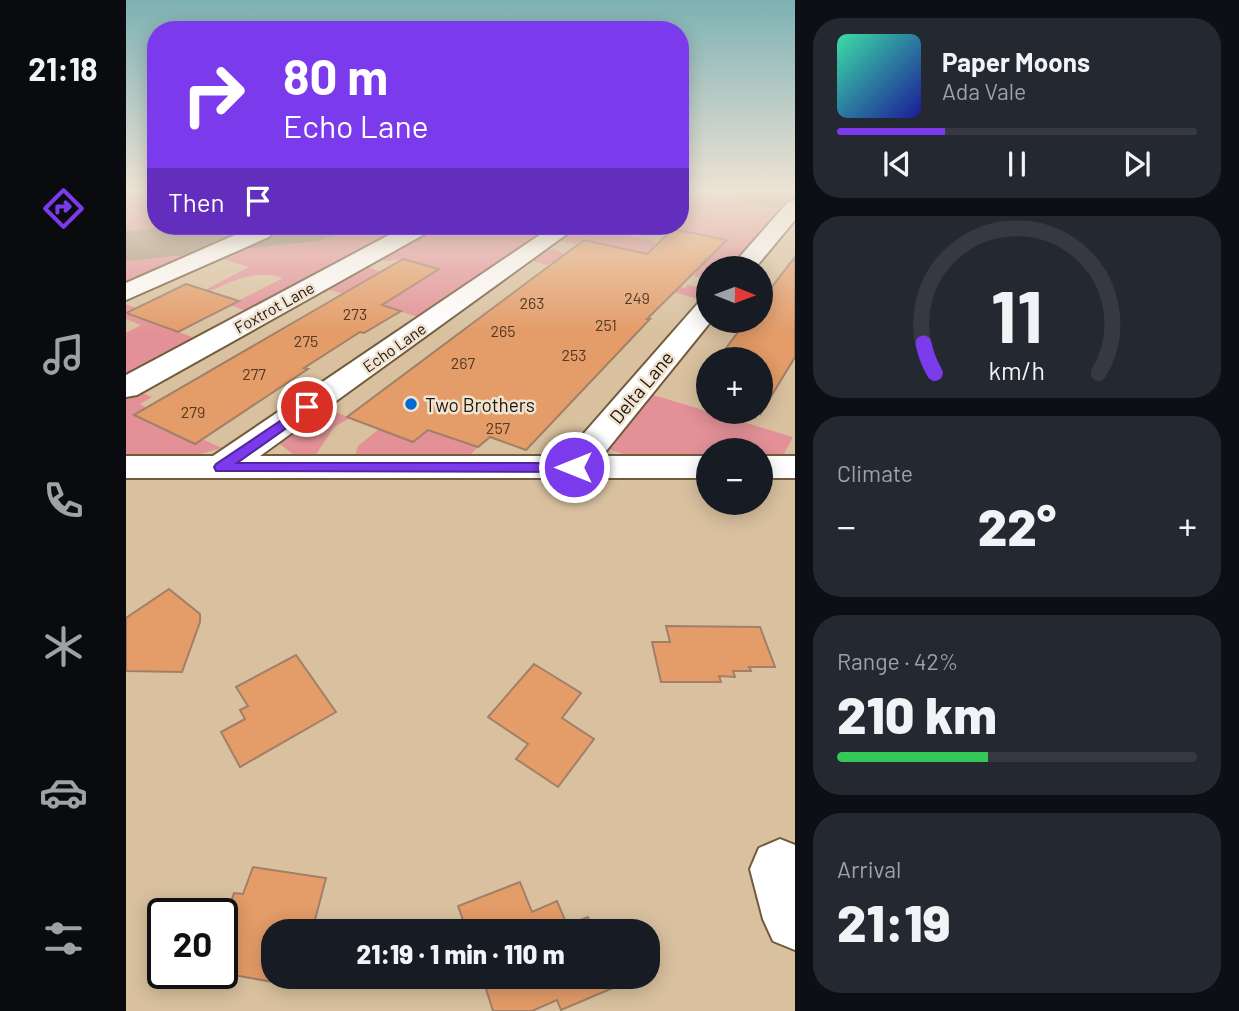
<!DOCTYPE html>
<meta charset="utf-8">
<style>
body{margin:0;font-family:Barlow,sans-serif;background:#242831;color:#f1f3f6;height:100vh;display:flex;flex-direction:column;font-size:26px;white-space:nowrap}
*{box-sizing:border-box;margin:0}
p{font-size:23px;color:#9ea1a6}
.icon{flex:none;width:38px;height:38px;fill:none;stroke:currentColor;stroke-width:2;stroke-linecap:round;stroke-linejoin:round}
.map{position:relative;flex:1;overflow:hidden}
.panel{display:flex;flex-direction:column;gap:18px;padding:18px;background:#0d0f14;width:444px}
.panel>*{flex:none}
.guide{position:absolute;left:21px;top:21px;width:542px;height:214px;border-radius:28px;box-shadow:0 4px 18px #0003;background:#7c3aed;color:#fff;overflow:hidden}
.needle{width:46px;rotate:91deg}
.buttons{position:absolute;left:570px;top:256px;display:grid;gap:14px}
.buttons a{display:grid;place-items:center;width:77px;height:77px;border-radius:50%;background:#171b24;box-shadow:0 4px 18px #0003;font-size:35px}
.speed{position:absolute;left:21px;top:898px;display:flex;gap:14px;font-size:35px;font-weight:700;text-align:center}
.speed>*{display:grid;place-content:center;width:91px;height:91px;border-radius:50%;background:#171b24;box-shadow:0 4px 18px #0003;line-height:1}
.speed .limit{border:4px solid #111;border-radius:10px;background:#fff;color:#111}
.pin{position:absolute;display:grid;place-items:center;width:60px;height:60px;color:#fff;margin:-30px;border:4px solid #fff;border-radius:50%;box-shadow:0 2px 7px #0007}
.me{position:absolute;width:77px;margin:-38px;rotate:270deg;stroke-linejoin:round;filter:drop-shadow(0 0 5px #0008)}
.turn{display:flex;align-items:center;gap:24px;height:147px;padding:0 21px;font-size:32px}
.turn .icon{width:91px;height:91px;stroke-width:2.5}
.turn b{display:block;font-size:49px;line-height:60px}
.then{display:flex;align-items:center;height:66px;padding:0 21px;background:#0003;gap:14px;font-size:26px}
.big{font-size:52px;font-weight:800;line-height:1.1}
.panel .tile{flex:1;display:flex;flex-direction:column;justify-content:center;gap:10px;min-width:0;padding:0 24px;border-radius:28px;background:#242831}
.panel .dial{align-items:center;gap:0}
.dial svg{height:182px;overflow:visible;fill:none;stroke:#363941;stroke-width:7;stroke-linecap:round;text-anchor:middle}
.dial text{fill:#f1f3f6;stroke:none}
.song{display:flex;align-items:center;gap:21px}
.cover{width:84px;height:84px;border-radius:10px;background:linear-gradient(135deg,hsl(160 70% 55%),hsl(240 70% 35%))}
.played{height:7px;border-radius:4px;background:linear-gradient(90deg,#7c3aed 30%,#363941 30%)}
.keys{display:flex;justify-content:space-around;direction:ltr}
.heat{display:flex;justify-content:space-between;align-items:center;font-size:38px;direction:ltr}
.charge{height:10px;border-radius:5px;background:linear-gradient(90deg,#34c759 42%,#363941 0)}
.trip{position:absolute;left:135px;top:919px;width:399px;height:70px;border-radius:28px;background:#171b24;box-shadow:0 4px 18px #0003;font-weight:800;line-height:70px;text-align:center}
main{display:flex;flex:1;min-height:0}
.tab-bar{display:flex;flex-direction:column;width:126px;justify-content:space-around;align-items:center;background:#090b0e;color:#9ea1a6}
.tab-bar .icon{width:49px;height:49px}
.tab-bar .current{color:#7c3aed}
.tab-bar b{font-size:32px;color:#f1f3f6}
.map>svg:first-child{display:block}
</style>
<main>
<nav class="tab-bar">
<b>21:18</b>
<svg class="icon current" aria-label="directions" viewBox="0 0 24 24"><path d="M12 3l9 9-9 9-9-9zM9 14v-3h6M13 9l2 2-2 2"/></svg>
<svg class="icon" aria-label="music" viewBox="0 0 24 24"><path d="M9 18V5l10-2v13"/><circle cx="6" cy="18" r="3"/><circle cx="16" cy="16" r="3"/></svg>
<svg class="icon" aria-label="phone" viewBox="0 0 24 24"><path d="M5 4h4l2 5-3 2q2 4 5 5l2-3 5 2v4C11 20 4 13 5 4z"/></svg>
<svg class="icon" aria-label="climate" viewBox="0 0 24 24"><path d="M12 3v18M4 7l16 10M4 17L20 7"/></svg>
<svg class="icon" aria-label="car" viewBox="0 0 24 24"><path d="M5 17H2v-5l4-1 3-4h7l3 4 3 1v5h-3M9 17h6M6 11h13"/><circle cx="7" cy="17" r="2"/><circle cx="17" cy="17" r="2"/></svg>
<svg class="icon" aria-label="filters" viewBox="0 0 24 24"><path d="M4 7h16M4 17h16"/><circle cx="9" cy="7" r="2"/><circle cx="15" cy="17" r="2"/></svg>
</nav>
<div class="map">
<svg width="669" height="1011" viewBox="0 0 669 1011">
<rect width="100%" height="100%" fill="#d9c19f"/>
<g fill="#e39197">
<path d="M0,192H30V226H115L0,238Z"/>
<path d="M593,193L646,201L657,208L604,268H583V280L568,276L571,271L535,262L518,278L559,288L562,285L583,289L576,300L430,260L421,265L403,260C414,252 425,244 437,254L435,257L489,270L510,251L458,239L449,244L431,240L451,226L524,240L530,242L528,245L584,258L600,240L546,229L539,235L494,226H555V195Z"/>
<path d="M306,226H429L295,318L195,287L236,265L255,272L250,276L312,269L278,259L261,261L249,258Z"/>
<path d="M256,227L279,229L126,313L104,305L157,278C132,269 107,280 84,291L79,290L123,267L90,257L124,241Z"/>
<path d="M63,248L78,252L0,286V255Z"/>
<path d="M0,304L10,308L1,313L74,340L0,380V333L15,325L0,319Z"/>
<path d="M9,390L26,397L14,404L21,408L9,415L69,444L76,439L96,448L71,455H0V395Z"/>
<path d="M524,394L667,437L658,454L635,456V450H583V457H505L480,448Z"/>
<path d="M198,407L224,418L208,427L189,456L168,455L150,441Z"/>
<path d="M253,429L287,442L303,429L352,447L344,455L229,456L232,446Z"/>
</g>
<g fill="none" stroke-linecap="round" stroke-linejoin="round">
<g fill="#a49075" fill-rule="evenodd">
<path d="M607,192H669V212L613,201Z"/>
<path d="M49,226H216L209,236L192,241L0,261V231Z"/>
</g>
</g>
<g fill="#e49c68" stroke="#a17f68" stroke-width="2">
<path d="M547,229L601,240L521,319H524L400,450L364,437L352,447L302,430L287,442L221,417L458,240L521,254Z"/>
<path d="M669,257V357L635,413V359H592L621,320H635V301Z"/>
<path d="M277,259L313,269L256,305L275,311L238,333L234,332L178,368L182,369L69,444L8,415Z"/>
<path d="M60,284L113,301L52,332L0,313Z"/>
<path d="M43,589L74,614V622L56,672L0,671V618Z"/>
<path d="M540,626L634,627L649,667H623L625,671H607L609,677L593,676L595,682H535L526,642H544Z"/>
<path d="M170,655L210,712L114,767L95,732L119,719L114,710L122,706L110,687Z"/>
<path d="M408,664L455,693L436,718L468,739L432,787L390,759L402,744L362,717Z"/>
<path d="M127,867L200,878L186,931H147V976H173L170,986L96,973V910L102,911L108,893L117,894Z"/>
<path d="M394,882L406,912L431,901L441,925L462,917L469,931H341L332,906Z"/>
<path d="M356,976H490L494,985L435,1010L431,1000L406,1011H367Z"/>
</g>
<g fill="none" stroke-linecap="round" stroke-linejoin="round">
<defs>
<g id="minor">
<path d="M669,200V220L629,268H604L662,202Z"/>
<path d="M137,226L143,227L146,232L143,237L0,300V283L127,227Z"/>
<path d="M280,226H307L304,231L11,395L0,397V375Z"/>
<path d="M427,226H452L134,456H438L574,301L583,299V320H586L476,456H583V478H0V456H87Z"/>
<rect x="635" y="456" width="34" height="22"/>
<path d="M654,839L669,845V950L647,941L637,919L624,869L633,848Z"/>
</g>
</defs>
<use href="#minor" stroke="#715b3c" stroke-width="4"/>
<use href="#minor" fill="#fff" fill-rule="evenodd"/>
</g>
<linearGradient id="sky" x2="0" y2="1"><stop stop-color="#7db1b4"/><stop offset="0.57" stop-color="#eee3d4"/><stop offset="1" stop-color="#eee3d4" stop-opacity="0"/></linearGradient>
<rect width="669" height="334" fill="url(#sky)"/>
<path fill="#7c3aed" stroke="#51269a" stroke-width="2" d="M181,403L188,407L186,410L111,463H448L455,467L448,472L90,471L88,467L90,464Z"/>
<circle fill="#006ad2" stroke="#f0e3d2" stroke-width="2.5" cx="285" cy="404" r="7"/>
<g text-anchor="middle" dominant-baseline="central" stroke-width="5" stroke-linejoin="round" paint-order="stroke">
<g font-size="16" fill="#523a24">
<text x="511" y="297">249</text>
<text x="406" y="302">263</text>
<text x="229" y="313">273</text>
<text x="480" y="324">251</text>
<text x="377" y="330">265</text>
<text x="180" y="340">275</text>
<text x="448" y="354">253</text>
<text x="337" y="362">267</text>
<text x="128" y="373">277</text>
<text x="67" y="411">279</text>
<text x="372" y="427">257</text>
</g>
<g font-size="16" fill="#22190d" stroke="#f0e3d2">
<text transform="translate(148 307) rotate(-29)">Foxtrot Lane</text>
<text transform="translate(268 347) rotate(-35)">Echo Lane</text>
</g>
<g font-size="19" fill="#22190d" stroke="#f0e3d2">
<text transform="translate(515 387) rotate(-50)">Delta Lane</text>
</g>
<g font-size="19" fill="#22190d" stroke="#f0e3d2" text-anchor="start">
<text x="299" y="404">Two Brothers</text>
</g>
</g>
</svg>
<div class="buttons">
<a><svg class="needle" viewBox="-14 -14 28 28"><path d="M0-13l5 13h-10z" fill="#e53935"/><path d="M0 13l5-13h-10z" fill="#9ea1a6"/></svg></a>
<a>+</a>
<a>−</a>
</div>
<div class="speed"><div class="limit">20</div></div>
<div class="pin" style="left:181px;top:407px;background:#d93025"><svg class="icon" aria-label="arrive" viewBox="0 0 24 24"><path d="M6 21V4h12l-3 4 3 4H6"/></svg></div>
<svg class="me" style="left:448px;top:467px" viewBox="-20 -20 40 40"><circle r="17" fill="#7c3aed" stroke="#fff" stroke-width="3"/><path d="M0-11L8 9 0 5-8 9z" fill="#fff"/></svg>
<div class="trip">21:19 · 1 min · 110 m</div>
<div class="guide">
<div class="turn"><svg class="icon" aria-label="right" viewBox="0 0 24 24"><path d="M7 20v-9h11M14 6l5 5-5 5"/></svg><div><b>80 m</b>Echo Lane</div></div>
<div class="then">Then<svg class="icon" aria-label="arrive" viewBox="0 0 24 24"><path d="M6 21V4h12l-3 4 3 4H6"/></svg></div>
</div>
</div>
<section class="panel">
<div class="tile">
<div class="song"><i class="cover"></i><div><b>Paper Moons</b><p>Ada Vale</p></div></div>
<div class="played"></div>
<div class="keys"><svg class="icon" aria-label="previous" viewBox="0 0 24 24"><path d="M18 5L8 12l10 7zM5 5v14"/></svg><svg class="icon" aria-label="pause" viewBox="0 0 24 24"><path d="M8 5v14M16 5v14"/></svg><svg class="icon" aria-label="next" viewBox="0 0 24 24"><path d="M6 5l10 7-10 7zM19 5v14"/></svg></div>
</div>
<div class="tile dial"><svg viewBox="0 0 100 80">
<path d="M14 69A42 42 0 1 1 86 69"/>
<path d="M14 69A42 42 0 0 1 9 56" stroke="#7c3aed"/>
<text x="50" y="56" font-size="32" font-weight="700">11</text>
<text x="50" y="72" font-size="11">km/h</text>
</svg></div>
<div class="tile"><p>Climate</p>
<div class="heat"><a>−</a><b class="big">22°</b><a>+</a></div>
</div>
<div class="tile"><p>Range · 42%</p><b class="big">210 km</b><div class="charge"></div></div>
<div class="tile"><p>Arrival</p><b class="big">21:19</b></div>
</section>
</main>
